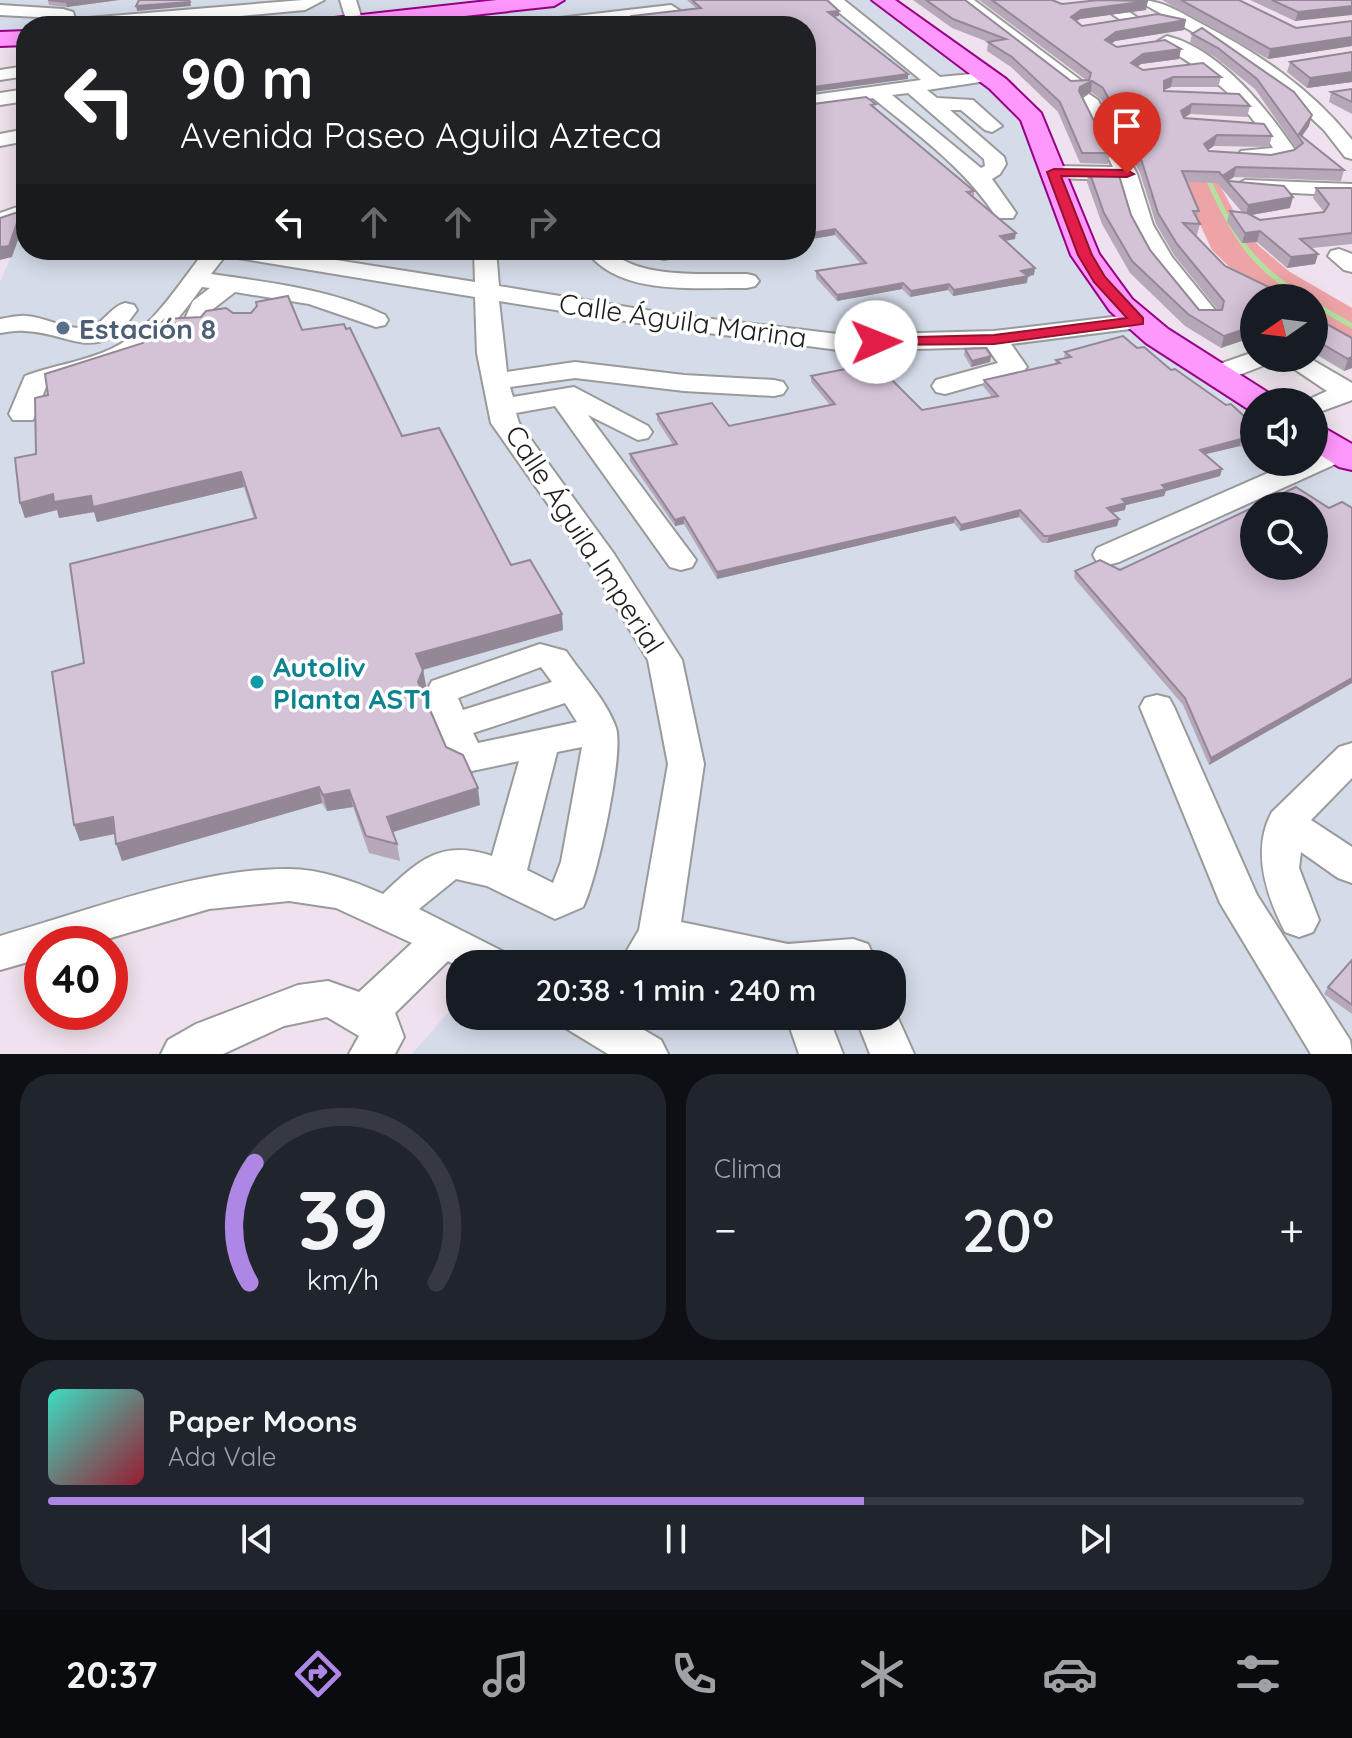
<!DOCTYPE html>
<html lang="es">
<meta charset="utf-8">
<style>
body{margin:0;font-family:Quicksand,sans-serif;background:#20242c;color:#f1f3f6;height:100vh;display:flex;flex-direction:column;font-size:30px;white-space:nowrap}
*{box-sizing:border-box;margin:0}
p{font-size:26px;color:#9ea1a6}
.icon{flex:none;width:44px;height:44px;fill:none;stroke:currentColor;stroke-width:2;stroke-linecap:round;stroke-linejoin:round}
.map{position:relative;height:1054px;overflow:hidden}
.drawer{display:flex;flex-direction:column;gap:20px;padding:20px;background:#0d0f14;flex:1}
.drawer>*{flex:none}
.banner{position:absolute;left:16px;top:16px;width:800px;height:244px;border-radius:32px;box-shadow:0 4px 20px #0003;background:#202124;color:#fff;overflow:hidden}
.needle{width:52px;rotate:256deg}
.controls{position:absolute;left:1240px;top:284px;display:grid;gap:16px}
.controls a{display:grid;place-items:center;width:88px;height:88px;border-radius:50%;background:#171b24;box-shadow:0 4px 20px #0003;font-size:40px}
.speed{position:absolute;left:24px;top:926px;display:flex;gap:16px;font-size:40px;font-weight:700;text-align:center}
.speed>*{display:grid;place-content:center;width:104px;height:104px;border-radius:50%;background:#171b24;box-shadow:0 4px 20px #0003;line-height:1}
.speed .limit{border:12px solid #d22;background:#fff;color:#111}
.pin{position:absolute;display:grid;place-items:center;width:68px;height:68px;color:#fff;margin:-82px -34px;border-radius:50% 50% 50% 0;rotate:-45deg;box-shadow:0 0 8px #0007}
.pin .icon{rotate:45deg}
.me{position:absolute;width:88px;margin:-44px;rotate:89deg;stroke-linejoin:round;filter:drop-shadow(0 0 6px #0008)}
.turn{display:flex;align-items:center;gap:28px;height:168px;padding:0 32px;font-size:36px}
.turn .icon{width:104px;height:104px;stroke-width:2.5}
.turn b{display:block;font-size:56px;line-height:68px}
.lanes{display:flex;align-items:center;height:76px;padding:0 32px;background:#0003;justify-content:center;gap:40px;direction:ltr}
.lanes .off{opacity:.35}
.big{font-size:60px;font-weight:600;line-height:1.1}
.drawer .tile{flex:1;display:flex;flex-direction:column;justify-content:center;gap:12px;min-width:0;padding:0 28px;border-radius:32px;background:#20242c}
.drawer .dial{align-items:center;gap:0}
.dial svg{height:208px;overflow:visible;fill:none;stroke:#363941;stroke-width:7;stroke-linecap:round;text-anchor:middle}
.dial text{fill:#f1f3f6;stroke:none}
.song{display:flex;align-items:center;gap:24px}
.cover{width:96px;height:96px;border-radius:12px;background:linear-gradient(135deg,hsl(170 70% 55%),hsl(350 70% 35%))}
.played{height:8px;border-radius:4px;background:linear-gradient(90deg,#ae86e3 65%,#363941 65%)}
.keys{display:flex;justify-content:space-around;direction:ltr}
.heat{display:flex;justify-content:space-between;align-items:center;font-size:44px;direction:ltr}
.drawer .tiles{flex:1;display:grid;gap:20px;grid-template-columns:1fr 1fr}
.tile:last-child{grid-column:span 2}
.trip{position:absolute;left:446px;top:950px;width:460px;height:80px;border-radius:32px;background:#171b24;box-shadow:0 4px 20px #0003;font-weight:600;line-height:80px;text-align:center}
.dock{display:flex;height:128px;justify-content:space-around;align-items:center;background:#090b0e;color:#9ea1a6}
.dock .icon{width:56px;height:56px}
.dock .active{color:#ae86e3}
.dock b{font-size:36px;color:#f1f3f6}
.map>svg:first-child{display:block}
</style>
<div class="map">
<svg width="1352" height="1054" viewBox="0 0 1352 1054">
<rect width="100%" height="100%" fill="#efe2ee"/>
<path fill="#d4dce9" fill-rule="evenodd" d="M0,0H881L1029,116L1098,276L1254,402V462H1314V434L1352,458V1054H412L460,999V1016H892V964H489L289,885L0,953V282L26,219V250H806V26H26V44L0,45ZM1254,506H1314V566H1254Z"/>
<path fill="#eea4a7" d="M1032,0L1180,112L1237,217L1259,246L1290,272L1352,308V344L1314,321V298H1274L1244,281L1212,250L1197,218Z"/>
<path fill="#e9e9e9" d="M1254,337V358H1314V353L1344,371L1305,384L1286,372L1266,378L1221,348Z"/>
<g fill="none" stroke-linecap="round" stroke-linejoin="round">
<g stroke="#b4e19f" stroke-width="5">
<path d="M1207,177C1234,235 1248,263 1304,298"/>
<path d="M1314,304L1352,326"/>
</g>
<defs>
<g id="minor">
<path d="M303,0H324L305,10L135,26H63L58,18L0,15V5L63,9L73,12L75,19Z"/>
<path d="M340,0H356L364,26H348Z"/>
<path d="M829,0H844L940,77L993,72L996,76L993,80L927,90L937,98L973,100L1002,126L992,132L985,130L961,110H950L1004,157L1006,164L1000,174L992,179L1016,213L1013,218H997C965,168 918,135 873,98L806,108V96L921,80L830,5ZM908,93L984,159L985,166L981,168L892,95Z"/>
<path d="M956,0H974L1087,85L1085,89H1071Z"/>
<path d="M1091,0H1111L1141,20L1133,25L1127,24Z"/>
<path d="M1137,0C1162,0 1178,11 1200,23C1258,53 1311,88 1352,140V159L1345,157L1324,130L1277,86L1226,51Z"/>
<path d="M671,5L679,10L677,13L553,26L551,23L559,18Z"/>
<path d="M1167,36C1220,49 1268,110 1297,153L1294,157L1241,159L1238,155L1241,151L1273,148C1244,101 1208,72 1161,45L1158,41Z"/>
<path d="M26,66V76L0,80V70Z"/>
<path d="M26,89V101L0,105V93Z"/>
<path d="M1089,94L1098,100L1137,174L1153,225L1172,257L1219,315L1216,320H1198L1150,260L1131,225L1118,180L1054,178L1044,172L1054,166L1113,167L1080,100Z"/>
<path d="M26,129V141L0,146V134Z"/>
<path d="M1245,180L1352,184V196L1238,190L1234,186Z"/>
<path d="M26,204V219L0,228V213Z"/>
<path d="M1339,249L1352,254V272L1344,270L1328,256L1331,251Z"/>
<path d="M206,250H273L475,282L474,250H496L499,286L670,314L846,335L994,331L1138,314L1147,316L1150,321L1147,326L1138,328L1011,344L1027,367L1023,372L945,394L936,392L932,386L936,380L998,363L987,347L846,351L670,328L499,301L507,372L575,362L684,375L774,380L783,382L787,388L783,394L774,396L684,391L575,378L510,387L513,397L574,387L648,426L652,432L648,438L638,440L588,415L696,560L692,567L681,570L670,567L555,406L516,413L519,423L614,554L682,660L704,764L681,922L788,944L853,939L868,944L877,964H717L668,953L662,964H619L639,930L668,764L648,660L590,564L491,423L477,353L475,297L225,256L211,274C271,283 329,289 385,315L388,320L385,325L376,327L309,304L235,292L213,309L204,328H186L183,323L193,301L210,288L202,287C179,318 156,350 119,364C95,373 69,377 46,387L33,420H13L9,414L25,376C53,365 85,362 113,348C154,328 178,284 206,250Z"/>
<path d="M586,250H610C638,280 708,273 747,274L755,276L759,281L755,286L747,288C697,287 618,297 586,250Z"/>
<path d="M125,303L134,305L137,310C98,367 73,333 25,331C17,330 8,332 0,333V319C8,318 18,315 26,316C47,317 67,332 89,327C104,324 110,307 125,303Z"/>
<path d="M1254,352V358H1274L1270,363L1226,380H1208L1204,374L1208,368Z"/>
<path d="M1278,358H1309L1352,383V400L1314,414V402H1303L1327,391Z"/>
<path d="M1339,444L1349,446L1352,451L1349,458L1119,562L1108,565L1097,562L1093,555L1097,548L1293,462H1314V453Z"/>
<path d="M540,644L566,651C582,675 607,701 616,728C624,754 597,880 583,907L555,919L487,886L456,879L419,909L504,952L510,964H460V968L448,961L395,1013L404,1037L395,1054H349L359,1036L327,1017L284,1026L223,1054H161L168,1040L196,1024L298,985L328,981L359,992L412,943L336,908L289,901L209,909L90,944H42V958L0,970V936C87,911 199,868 288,869C321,869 353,881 383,894C419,860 441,839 492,856L519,761L472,771L451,762L423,697L432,681ZM541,667L552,682L463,710L458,698ZM565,703L577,722L478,743L473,733ZM582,747L561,862L553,883L527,870L557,752Z"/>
<path d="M1157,695L1169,698L1174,707L1257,895L1350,1040L1352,1054H1311L1220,903L1140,707L1145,698Z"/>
<path d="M1352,743V778L1311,820L1352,847V883L1338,878L1301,852L1299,868L1319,920L1313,932L1299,937L1285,932C1266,895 1251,850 1272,812L1339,747Z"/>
<path d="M892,1005L914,1054H870L855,1016H892Z"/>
<path d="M561,1016H620L661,1040L668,1054H608L567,1029Z"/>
<path d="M786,1016H828L843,1054H799Z"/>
</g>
<g id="major">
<path d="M497,0H564L554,6L374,26H305L316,20Z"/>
<path d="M872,0H895L1006,79L1041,113L1099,254L1132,299L1168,329L1272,395L1277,402H1254V411L1248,409L1146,343L1110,311L1071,255L1021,120L990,89Z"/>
<path d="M26,31V45L0,46V32Z"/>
<path d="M1314,426L1326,429L1352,444V470L1339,467L1314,451Z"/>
</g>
</defs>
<use href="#minor" stroke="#9a9a9a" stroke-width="4"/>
<use href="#major" stroke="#970085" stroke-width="4"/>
<use href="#minor" fill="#fff" fill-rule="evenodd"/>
<use href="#major" fill="#ff98fd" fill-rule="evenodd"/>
</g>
<g fill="#b6a7b9">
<path d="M48,0H119L67,7L49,5Z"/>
<path d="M687,0H827L839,11V16L834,17L908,74V79L806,26H638L633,21L632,16L696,8Z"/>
<path d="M913,0H965L1071,81L1086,80L979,0H1052L1062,4L1146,10L1080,19L1076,21L1082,26L1184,30L1115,41L1111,44L1117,47L1179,59L1141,64L1137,67L1143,70L1221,77L1218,87H1171L1164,90V91L1250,106L1247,117L1190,114L1184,118L1272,136L1269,147L1214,146L1208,150L1209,151L1271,155L1294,150L1296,148L1255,89L1215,57L1190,43L1192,34L1202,28L1309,126L1302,136L1344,170L1341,181L1234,177L1228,181L1290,208L1251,215L1260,220L1324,212L1313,198L1316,188H1352V244L1312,248L1318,254L1315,264L1287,268L1257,242L1242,243L1227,222L1230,211L1242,212L1217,183L1186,182L1199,211L1197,218L1200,224L1197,235H1194L1225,266L1277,291L1221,348L1185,326L1130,273L1102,224L1087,182L1089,171L1131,215L1150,250L1199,310H1218L1174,255L1156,224L1140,173L1101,99L1091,92L1081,96L1110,153L1108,164L1080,163L1058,112L1011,67L987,51L988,42L952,28Z"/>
<path d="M1162,0H1239L1296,28L1352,21V46L1268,59Z"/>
<path d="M1250,0H1352L1295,21Z"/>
<path d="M1352,52V82L1307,88L1287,72L1290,62Z"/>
<path d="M1352,89V114L1329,102L1331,92Z"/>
<path d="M876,104L875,108L974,191V197L1015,239L1005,241L1034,275L1027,276V283L953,296L948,290L910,297L902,289L837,301L816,278V271L861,264L835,235L806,240Z"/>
<path d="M629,250H747L700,258L698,255L663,261L631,253Z"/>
<path d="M233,313L302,330L402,436L511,565L563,630L423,669L426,686L423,693L446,747L480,805L392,832L397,844L400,861L369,853L353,807L327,811L322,803L122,861L115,834L80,841L74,825L84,663L254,519L244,487L97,522L94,512L59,518L57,510L25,518L20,503L36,454L48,395L143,343L201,317Z"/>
<path d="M1314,317L1352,338V368L1344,371L1314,353Z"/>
<path d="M1137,348L1226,405L1245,417L1254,419V451L1251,452L1240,446L1205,454L1222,469L1220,476L1166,491L1164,496L1126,505L1125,510L1112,513L1119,519L1117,526L1047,543H1042L1019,517L960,531L954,523L717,579L684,524L675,526L630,461V454L673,445L657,420V414L729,426L830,405L811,382V376L922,410L992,397L983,386L984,380L1055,364L1056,360L1064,358L1065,352Z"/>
<path d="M965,349L991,356L990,362L971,367L964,355Z"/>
<path d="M1329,508L1352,683L1209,765L1183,705L1074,578L1075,571L1120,570Z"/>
<path d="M1352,960V1014L1324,994L1328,987Z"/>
</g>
<g fill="#948896">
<path d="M83,0H119L67,7L66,2Z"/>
<path d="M1148,1L1146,10L1080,19L1069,26L1071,17L1081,10Z"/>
<path d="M190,2L191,6L137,11L136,6Z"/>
<path d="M1352,6V15L1295,21L1298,12Z"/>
<path d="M839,11V16L828,17V12Z"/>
<path d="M1186,20L1184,30L1115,41L1103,50L1105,40L1116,32Z"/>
<path d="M1352,37V46L1268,59L1270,49Z"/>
<path d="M1181,49L1179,59L1141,64L1129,73L1131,63L1143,54Z"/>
<path d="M1352,72V82L1307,88L1310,78Z"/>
<path d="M908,74V79L806,93V88Z"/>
<path d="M1173,77L1171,87L1162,91L1164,81Z"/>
<path d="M1092,81L1091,92L1078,98L1080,87Z"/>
<path d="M1192,104L1190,114L1179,121L1181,111Z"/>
<path d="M1312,115L1309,126L1300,139L1299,134Z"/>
<path d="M1217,135L1214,146L1201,154L1204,144Z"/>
<path d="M1236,167L1234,177L1227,181L1224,175Z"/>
<path d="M1293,197L1290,208L1246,216L1248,205Z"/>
<path d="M21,211L24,223L12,257L0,260V247Z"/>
<path d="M835,229V235L806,240V234Z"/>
<path d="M1260,231L1257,242L1242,243L1245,233Z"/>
<path d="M1016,233L1015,239L999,242L1000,236Z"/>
<path d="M690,250H698V255L663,261V255Z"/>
<path d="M711,250H747L700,258V252Z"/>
<path d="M1318,254L1315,264L1287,268L1291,257Z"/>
<path d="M1035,268L1034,275L1020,277L1021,271Z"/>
<path d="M1028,276L1027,283L953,296L954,290Z"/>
<path d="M903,283L902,289L837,301V295Z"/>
<path d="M949,284L948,290L910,297L911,291Z"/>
<path d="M1254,326V337L1221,348L1224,336Z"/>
<path d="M991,356L990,362L971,367L972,361Z"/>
<path d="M1352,357V368L1344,371L1348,359Z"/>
<path d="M1241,439L1240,446L1198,456L1200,450Z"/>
<path d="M1222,469L1220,476L1166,491L1164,496L1126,505L1125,510L1106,514L1107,508L1122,499L1162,485Z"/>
<path d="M241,472L244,487L97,522L94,512L59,518L57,510L25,518L20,503L53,494Z"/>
<path d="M1020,510L1019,517L960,531L961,525Z"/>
<path d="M684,517V524L675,526V520Z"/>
<path d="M955,517L954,523L717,579V572Z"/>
<path d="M1119,519L1117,526L1047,543L1049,536Z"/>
<path d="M562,614L563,630L419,671L416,654Z"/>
<path d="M423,670L426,686L420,698L418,682Z"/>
<path d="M1352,678V683L1209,765L1211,758Z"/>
<path d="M319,787L322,803L122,861L116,844Z"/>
<path d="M478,788L480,805L390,833L387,817Z"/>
<path d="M349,790L353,807L327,811L323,795Z"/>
<path d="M113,817L119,833L80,841L74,825Z"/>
</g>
<g fill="#d4c2d7" stroke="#948896" stroke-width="2">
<path d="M48,0H83L66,2Z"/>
<path d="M139,0H189L190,2L136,6Z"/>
<path d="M692,0H827L839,11L828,12L908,74L806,88V26H643L632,16L701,8Z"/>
<path d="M926,0H965L1071,81L1089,80L1091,73L992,0H1052L1062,4L1099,0L1148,1L1081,10L1071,17L1082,26L1158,14L1186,20L1116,32L1105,40L1117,47L1165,40L1181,49L1143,54L1131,63L1143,70L1203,63L1221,77H1173L1164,81V91L1239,94L1250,106L1192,104L1181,111L1184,118L1264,124L1272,136L1217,135L1204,144L1209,151L1271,155L1294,150L1303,143L1257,79L1218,48L1192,34L1202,28L1294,92L1312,115L1299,134L1344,170L1236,167L1224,175L1229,181L1284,186L1293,197L1248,205L1219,172L1182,171L1199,211H1193L1200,224L1183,223L1225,266L1277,291L1272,293L1282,298H1254V326L1224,336L1188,314L1132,261L1104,213L1089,171L1118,172L1131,215L1150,250L1199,310H1222L1224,301L1177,244L1158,213L1142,162L1103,88L1092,81L1080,87L1079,91L1110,153H1082L1060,102L1012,57L988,42L1006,39L953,19Z"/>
<path d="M1181,0H1239L1296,28L1352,21V37L1270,49Z"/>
<path d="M1272,0H1352V6L1298,12Z"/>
<path d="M1352,52V72L1310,78L1290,62Z"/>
<path d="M1352,89V102L1331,92Z"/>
<path d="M866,97L876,104L871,105L974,191L967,192L1016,233L1000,236L1035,268L1021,271L1028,276L954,290L949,284L911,291L903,283L837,295L816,271L866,263L835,229L806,234V105Z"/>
<path d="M1316,188H1352V233L1300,239L1318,254L1291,257L1260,231L1245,233L1230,211L1247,213L1260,220L1324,212L1329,204Z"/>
<path d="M21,211L9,246L0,247V218Z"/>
<path d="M644,250H690L663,255Z"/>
<path d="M288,296L302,330L344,324L346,329L350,328L402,436L439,428L511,565L530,560L562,614L416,654L423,670L418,682L446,747L463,755L478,788L387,817L397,844L366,836L349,790L323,795L319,787L116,844L113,817L74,825L52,672L84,663L70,564L256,518L241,472L93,507L91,496L54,502L53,494L20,503L15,458L36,454L35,398L48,395L45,374L143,343L165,319L201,317L206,311L226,308L233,313H251L257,306L256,302Z"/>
<path d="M1314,317L1352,338V357L1348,359L1314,339Z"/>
<path d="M1123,336L1137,348L1144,347L1171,370L1175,369L1226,405L1231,404L1245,417L1254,419V445L1241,439L1200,450L1222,469L1162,485L1166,489L1122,499L1126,503L1107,508L1119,519L1049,536H1044L1020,510L961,525L955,517L717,572L684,517L675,520L630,454L677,444L657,414L712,403L729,426L835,404L811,376L875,363L922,410L998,396L984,380L1060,363L1056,360L1071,357L1065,352Z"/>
<path d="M986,348L991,356L972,361L965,349Z"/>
<path d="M1296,487L1329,508L1342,502L1352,508V678L1211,758L1185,698L1075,571L1100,560L1120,570L1254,507V566H1314V506H1256Z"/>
<path d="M1352,960V1005L1328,987Z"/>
</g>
<path fill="#e11d48" stroke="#92132f" stroke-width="2" d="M1054,169L1127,170L1134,174L1127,177L1061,176L1092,255L1105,277L1143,318V324L994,344L870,345L868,342L876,338L994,335L1127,318L1094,282L1078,255L1047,172Z"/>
<circle fill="#5c6f8a" stroke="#fff" stroke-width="3" cx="63" cy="328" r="8"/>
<circle fill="#0f9aa8" stroke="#fff" stroke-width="3" cx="257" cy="682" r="8"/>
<g text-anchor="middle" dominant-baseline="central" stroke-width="7" stroke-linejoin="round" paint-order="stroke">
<g font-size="28" fill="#1d1d1d" stroke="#fff">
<text transform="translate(683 320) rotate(8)">Calle Águila Marina</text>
<text transform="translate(585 539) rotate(57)">Calle Águila Imperial</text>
</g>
<g font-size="28" font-weight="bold" fill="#4e5e75" stroke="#fff" text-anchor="start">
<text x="79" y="328">Estación 8</text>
</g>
<g font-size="28" font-weight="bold" fill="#0d838f" stroke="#fff" text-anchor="start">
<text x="273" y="666">Autoliv<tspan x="273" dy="32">Planta AST1</tspan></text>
</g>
</g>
</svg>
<div class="controls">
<a><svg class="needle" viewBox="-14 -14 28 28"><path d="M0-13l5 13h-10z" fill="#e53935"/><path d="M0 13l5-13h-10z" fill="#9ea1a6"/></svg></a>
<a><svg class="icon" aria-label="sound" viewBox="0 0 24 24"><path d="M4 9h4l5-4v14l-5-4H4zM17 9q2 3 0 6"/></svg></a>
<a><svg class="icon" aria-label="search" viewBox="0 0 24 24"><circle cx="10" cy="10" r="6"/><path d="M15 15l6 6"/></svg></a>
</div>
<div class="speed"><div class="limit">40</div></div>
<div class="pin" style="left:1127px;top:174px;background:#d93025"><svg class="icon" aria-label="arrive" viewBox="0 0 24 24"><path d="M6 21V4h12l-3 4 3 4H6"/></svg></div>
<svg class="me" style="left:876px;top:342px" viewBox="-20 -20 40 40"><circle r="19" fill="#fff"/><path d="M0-13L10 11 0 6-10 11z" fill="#e11d48"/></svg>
<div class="trip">20:38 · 1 min · 240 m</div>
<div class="banner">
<div class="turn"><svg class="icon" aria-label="left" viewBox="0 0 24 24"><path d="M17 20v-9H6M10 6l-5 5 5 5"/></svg><div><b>90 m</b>Avenida Paseo Aguila Azteca</div></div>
<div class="lanes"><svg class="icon" aria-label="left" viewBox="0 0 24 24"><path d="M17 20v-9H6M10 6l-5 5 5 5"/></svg><svg class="icon off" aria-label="ahead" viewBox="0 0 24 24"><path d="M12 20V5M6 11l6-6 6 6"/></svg><svg class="icon off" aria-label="ahead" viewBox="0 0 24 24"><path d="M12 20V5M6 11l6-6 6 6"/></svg><svg class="icon off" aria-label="right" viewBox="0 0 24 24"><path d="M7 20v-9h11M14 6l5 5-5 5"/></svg></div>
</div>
</div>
<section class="drawer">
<div class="tiles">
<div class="tile dial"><svg viewBox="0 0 100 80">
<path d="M14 69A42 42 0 1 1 86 69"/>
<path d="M14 69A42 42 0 0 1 16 23" stroke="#ae86e3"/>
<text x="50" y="56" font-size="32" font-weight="700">39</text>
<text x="50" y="72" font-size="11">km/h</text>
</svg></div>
<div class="tile"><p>Clima</p>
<div class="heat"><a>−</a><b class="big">20°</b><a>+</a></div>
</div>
<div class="tile">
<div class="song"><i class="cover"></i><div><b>Paper Moons</b><p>Ada Vale</p></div></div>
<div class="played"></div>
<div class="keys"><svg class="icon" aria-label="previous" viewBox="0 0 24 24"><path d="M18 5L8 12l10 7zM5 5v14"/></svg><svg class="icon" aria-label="pause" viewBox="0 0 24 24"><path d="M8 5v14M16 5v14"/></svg><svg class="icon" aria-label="next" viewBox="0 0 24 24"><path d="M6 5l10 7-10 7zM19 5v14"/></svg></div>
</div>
</div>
</section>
<nav class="dock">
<b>20:37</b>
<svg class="icon active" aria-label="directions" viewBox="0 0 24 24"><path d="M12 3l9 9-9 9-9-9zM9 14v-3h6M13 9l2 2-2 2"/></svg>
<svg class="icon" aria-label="music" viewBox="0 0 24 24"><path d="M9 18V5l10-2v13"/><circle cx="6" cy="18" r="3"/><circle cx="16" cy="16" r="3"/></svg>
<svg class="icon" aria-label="phone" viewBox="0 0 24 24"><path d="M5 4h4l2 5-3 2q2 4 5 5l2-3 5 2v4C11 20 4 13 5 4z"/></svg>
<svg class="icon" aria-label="climate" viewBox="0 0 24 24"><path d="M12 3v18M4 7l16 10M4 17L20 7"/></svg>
<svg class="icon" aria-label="car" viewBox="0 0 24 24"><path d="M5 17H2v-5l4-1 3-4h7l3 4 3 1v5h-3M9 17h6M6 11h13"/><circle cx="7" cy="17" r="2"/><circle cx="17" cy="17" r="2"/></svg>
<svg class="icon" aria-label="filters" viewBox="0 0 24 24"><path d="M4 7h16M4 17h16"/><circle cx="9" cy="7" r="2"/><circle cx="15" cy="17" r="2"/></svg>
</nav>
